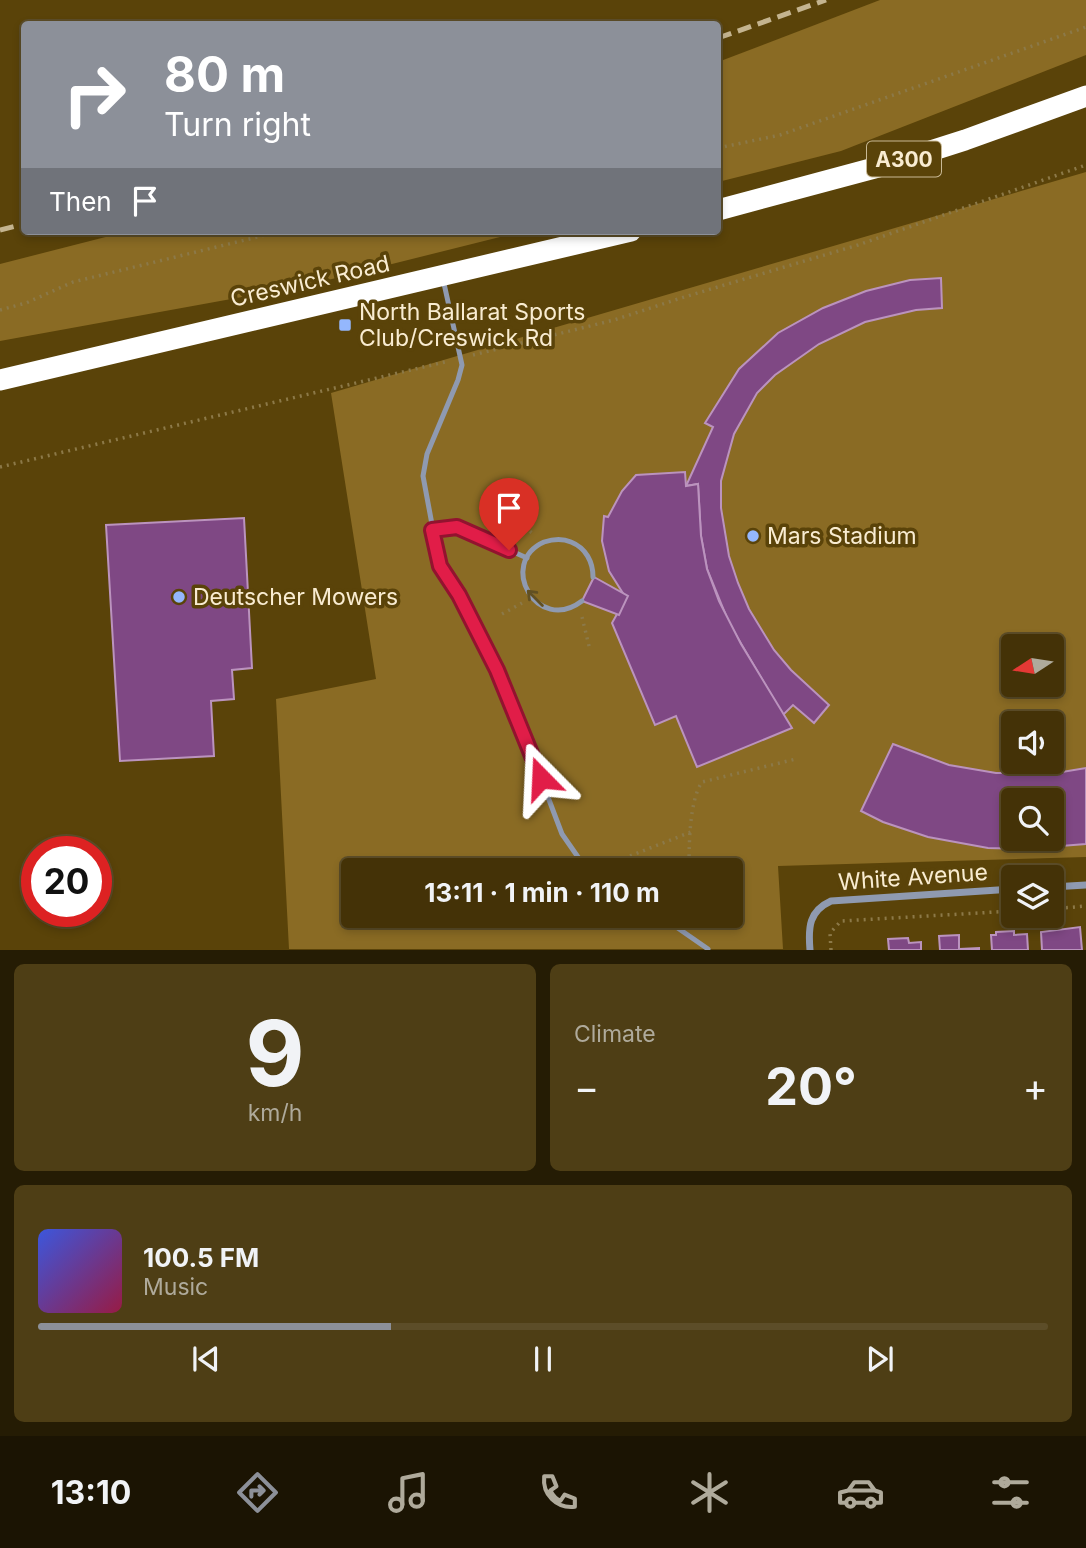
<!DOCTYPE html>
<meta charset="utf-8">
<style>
body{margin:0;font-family:Inter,sans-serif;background:#4e3e15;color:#f1f3f6;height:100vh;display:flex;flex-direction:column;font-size:26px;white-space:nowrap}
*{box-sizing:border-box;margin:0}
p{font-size:23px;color:#afaa9b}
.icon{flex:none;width:38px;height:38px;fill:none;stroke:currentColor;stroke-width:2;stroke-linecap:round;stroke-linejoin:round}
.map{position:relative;height:950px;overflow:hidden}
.details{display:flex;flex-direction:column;gap:14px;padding:14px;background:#251c04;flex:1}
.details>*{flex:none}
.banner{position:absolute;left:21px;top:21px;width:700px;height:214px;border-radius:7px;box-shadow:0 4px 10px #0003,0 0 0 2px #5c4d28;background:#8c9099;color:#fff;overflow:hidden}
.needle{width:46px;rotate:258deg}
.fabs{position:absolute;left:1001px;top:634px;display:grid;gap:14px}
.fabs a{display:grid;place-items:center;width:63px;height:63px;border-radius:7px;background:#443207;box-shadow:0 4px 10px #0003,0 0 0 2px #5c4d28;font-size:35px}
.speed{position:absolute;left:21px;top:836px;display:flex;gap:14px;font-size:35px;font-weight:700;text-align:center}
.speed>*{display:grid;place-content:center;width:91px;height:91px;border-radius:50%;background:#443207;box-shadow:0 4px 10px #0003,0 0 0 2px #5c4d28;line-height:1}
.speed .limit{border:10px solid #d22;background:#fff;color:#111}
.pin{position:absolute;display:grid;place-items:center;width:60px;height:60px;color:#fff;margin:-72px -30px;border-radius:50% 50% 50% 0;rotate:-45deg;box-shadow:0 0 7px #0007}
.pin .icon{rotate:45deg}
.me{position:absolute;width:77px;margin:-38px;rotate:339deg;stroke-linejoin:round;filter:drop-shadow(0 0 5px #0008)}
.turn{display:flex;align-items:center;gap:24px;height:147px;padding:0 28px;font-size:32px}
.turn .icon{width:91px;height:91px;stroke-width:2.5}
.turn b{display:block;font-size:49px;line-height:60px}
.then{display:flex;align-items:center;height:66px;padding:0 28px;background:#0003;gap:14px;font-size:26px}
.big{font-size:52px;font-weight:700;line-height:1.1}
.details .card{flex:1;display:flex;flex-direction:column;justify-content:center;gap:10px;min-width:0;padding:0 24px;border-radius:10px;background:#4e3e15}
.details .dial{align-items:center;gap:0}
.dial b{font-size:91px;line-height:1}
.song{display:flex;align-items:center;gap:21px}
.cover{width:84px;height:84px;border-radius:10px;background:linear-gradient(135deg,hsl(230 70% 55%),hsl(340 70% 35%))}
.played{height:7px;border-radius:4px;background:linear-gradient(90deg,#8c9099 35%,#5c4d28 35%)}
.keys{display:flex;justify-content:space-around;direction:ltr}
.heat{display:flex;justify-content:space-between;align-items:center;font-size:38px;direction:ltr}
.details .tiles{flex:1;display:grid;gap:14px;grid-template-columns:1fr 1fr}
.card:last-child{grid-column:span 2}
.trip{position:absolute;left:341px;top:858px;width:402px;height:70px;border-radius:7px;background:#443207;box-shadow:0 4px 10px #0003,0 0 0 2px #5c4d28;font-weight:700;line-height:70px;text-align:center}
.dock{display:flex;height:112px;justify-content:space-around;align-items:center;background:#1b1403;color:#afaa9b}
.dock .icon{width:49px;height:49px}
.dock .on{color:#8c9099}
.dock b{font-size:32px;color:#f1f3f6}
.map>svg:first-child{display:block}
</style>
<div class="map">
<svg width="1086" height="950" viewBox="0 0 1086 950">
<rect width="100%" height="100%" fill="#5a4309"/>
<g fill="#8a6b24" fill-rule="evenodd">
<path d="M880,0H1086V55L841,151L718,182V62Z"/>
<path d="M1086,172V857L778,866L783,949H289L276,699L376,679L331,393ZM1013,646H1052V684H1013ZM1013,723H1052V761H1013ZM1013,800H1052V838H1013ZM354,870H732V915H354Z"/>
<path d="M129,231H524L308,285L0,341V264Z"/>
</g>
<g fill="#7f4884" stroke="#bb93be" stroke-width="2" fill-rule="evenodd">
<path d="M941,278L942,308L916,310L865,322L819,344L775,375L757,393L734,434L721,481V508L729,556L738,583L749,609L774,650L791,670L829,705L814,723L793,705L783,715L729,623L707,569L701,536L698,484L686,486L713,427L705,423L739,369L778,333L823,308L866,291L910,280Z"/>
<path d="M685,472L686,486L698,484L701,536L707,569L719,601L741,644L792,728L697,767L676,716L655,725L612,623L626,598L609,571L602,541L604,516L608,517L622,491L636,475Z"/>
<path d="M244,518L252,668L232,670L234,699L211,701L214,756L120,761L106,525Z"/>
<path d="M594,577L628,596L619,615L582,601Z"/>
<path d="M893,744L949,765L996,773H1056L1086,768V844L1023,849L988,848L928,837L883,822L861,811ZM1013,800H1052V838H1013Z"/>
<path d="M1080,927L1082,950H1042L1041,932Z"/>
<path d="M1014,931V935L1027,934L1028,950H992L991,935H996V932Z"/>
<path d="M959,935V949L979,948V950H940L939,936Z"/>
<path d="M908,938L909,943L921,942V950H889L888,939Z"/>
</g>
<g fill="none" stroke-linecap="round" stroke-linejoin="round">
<g stroke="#8c7948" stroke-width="3.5" stroke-dasharray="2 5" stroke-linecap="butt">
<path d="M718,148L780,135L1086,27"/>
<path d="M0,310L26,303L73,282L282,231"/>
<path d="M473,355L614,320L681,298L858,245L1086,165"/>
<path d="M0,467L449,361"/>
<path d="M514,495L520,524L535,535"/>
<path d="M502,614L522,603"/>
<path d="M582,617L590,650"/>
<path d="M617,861L691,832"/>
<path d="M689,870C689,847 689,801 702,782L796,759"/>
<path d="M1052,909L1086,906"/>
<path d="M831,950L830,933L841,921L1013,911"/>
</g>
<g stroke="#8f9ab0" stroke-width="5">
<path d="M443,279L462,365L458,380L427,454L423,476L439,562L450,585L459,595L513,705L562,834L587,870"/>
<path d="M432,530L457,527L527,558"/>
<path d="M582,601C537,635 497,563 544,542C553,539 562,538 571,542C586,548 593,562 593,577"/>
<path d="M659,915L708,949"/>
</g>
<g stroke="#8f9ab0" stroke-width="7">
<path d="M1052,887L1086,885"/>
<path d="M810,950C808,927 809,911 831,901L1013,889"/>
</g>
<g stroke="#fff" stroke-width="21">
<path d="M718,210L893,163L965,140L1086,96"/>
<path d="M0,380L631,231"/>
</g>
<g stroke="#c4b48f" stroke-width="5" stroke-dasharray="14 7" stroke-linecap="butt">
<path d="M718,38L826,0"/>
<path d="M0,230L24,224"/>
</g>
</g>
<defs><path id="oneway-shaft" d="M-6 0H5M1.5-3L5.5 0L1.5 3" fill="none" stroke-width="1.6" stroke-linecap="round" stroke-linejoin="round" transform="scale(1.75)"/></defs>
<use stroke="#625022" href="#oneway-shaft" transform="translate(535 598) rotate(-135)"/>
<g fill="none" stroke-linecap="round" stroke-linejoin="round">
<defs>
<path id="route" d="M509,550L457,527L432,530L440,566L459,595L497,670L541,778"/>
</defs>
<use href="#route" stroke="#92132f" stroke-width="18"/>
<use href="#route" stroke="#e11d48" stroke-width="12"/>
</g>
<g fill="#94b7fd" stroke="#5a4309" stroke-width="2.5">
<rect x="338" y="318" width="14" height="14" rx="3.5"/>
<circle cx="753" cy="536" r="7"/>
<circle cx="179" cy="597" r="7"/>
</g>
<g text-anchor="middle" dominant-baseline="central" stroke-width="7" stroke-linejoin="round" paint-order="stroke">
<rect fill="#5a4309" stroke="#c9b995" stroke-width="2" x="867" y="141.5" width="74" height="35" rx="5"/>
<g font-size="21" font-weight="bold" fill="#f9ecd1">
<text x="904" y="159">A300</text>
</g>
<g font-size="23" fill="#f9ecd1" stroke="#5a4309">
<text transform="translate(310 281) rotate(-13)">Creswick Road</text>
<text transform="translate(913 877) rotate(-4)">White Avenue</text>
</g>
<g font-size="23" fill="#f9ecd1" stroke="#5a4309" text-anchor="start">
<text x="359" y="312">North Ballarat Sports<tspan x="359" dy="26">Club/Creswick Rd</tspan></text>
<text x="767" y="536">Mars Stadium</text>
<text x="193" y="597">Deutscher Mowers</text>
</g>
</g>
</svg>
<div class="fabs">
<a><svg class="needle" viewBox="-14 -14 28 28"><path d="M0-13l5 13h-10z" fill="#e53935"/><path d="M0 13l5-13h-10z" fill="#afaa9b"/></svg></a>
<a><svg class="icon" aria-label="sound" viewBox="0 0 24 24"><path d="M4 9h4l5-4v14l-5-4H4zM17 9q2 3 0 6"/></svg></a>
<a><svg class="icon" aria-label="search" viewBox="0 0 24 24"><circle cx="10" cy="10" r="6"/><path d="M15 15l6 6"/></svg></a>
<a><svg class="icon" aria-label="layers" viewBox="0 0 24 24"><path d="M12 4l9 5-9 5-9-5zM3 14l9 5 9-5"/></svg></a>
</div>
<div class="speed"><div class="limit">20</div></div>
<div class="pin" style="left:509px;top:550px;background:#d93025"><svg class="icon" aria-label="arrive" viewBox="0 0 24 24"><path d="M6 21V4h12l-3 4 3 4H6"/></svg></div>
<svg class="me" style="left:541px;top:778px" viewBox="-20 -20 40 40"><path d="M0-17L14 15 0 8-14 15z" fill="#e11d48" stroke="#fff" stroke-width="4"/></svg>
<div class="trip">13:11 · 1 min · 110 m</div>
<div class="banner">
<div class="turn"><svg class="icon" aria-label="right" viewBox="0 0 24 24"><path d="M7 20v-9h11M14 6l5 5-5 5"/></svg><div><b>80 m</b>Turn right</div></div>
<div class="then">Then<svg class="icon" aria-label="arrive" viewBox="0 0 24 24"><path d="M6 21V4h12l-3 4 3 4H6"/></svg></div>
</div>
</div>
<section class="details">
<div class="tiles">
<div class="card dial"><b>9</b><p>km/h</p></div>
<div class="card"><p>Climate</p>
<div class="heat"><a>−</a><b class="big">20°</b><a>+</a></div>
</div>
<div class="card">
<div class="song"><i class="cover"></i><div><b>100.5 FM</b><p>Music</p></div></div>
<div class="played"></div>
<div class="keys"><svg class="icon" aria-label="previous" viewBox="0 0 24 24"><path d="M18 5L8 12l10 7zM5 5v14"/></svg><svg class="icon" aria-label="pause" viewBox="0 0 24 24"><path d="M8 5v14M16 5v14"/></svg><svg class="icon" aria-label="next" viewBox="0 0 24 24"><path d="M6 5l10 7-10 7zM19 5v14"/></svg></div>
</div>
</div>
</section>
<nav class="dock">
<b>13:10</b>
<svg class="icon on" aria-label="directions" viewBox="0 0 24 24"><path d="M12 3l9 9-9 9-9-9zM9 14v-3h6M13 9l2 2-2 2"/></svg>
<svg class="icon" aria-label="music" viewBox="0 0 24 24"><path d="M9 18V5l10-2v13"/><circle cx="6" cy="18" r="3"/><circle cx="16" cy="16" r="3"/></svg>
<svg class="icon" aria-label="phone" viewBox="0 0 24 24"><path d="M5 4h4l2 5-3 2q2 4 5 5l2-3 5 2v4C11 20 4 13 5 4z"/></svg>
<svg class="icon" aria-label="climate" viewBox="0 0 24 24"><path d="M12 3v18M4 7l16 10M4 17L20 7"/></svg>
<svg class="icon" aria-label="car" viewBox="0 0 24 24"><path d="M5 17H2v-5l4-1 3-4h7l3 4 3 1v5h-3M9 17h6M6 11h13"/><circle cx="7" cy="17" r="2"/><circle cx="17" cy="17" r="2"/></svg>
<svg class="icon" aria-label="filters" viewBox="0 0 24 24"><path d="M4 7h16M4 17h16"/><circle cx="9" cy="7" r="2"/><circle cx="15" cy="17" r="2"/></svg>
</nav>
